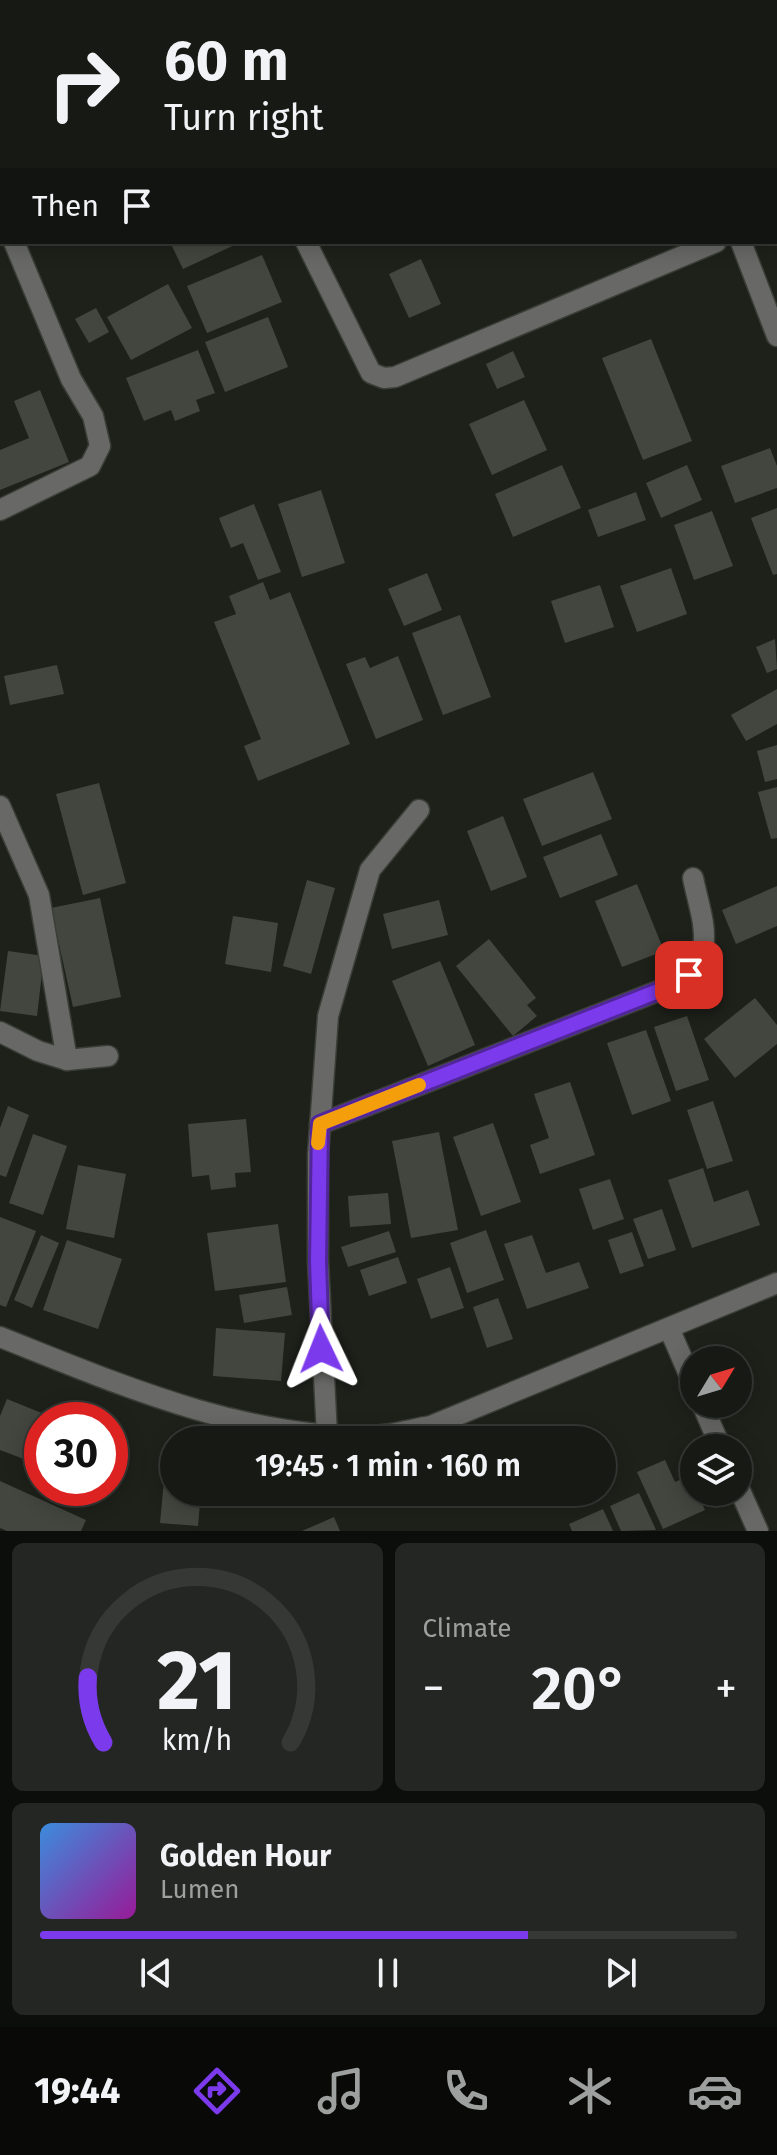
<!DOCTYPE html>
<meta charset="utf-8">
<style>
body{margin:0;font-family:"Fira Sans",sans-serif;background:#232622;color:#f1f3f6;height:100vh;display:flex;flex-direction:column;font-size:30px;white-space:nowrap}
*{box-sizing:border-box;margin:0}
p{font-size:26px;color:#9ea0a0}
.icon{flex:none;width:44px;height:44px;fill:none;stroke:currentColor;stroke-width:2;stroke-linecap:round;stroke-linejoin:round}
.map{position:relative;height:1531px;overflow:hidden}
.drawer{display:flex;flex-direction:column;gap:12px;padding:12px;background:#0c0e0b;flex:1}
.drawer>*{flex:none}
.top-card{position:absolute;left:0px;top:0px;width:778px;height:244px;box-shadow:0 4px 20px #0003,0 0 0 2px #353834;background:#161914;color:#f1f3f6;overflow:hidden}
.needle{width:52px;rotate:52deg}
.tools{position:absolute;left:680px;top:1346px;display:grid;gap:16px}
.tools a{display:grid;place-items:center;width:72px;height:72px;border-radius:50%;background:#161914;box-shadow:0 4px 20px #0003,0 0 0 2px #353834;font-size:40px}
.speed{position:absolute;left:24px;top:1402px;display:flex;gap:16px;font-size:40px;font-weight:700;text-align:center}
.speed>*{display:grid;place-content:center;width:104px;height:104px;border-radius:50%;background:#161914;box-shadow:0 4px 20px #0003,0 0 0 2px #353834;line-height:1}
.speed .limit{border:12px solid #d22;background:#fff;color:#111}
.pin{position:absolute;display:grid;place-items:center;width:68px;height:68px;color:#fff;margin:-34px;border-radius:16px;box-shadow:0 4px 12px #0006}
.me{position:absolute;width:88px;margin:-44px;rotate:358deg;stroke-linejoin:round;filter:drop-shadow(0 0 6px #0008)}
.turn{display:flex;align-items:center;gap:28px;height:168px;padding:0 32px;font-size:36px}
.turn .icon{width:104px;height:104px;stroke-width:2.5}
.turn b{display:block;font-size:56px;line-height:68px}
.then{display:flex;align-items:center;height:76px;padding:0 32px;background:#0003;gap:16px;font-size:30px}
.big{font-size:60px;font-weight:600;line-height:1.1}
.drawer .tile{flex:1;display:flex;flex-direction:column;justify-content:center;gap:12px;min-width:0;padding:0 28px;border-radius:12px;background:#232622}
.drawer .dial{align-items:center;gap:0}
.dial svg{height:208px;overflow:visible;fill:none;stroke:#353834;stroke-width:7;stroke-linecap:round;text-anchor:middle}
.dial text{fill:#f1f3f6;stroke:none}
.song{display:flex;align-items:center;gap:24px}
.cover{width:96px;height:96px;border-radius:12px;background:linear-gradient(135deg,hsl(210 70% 55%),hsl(300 70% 35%))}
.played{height:8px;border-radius:4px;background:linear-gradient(90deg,#7c3aed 70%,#353834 70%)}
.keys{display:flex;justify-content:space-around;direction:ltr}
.heat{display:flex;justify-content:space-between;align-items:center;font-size:44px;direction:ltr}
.drawer .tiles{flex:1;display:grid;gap:12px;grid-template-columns:1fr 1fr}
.tile:last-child{grid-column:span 2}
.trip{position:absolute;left:160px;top:1426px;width:456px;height:80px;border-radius:40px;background:#161914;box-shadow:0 4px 20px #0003,0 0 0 2px #353834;font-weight:600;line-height:80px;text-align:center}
.tab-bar{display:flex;height:128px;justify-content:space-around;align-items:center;background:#090a08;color:#9ea0a0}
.tab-bar .icon{width:56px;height:56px}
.tab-bar .current{color:#7c3aed}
.tab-bar b{font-size:36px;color:#f1f3f6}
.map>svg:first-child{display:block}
</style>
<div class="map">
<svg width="777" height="1531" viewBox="0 0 777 1531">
<rect width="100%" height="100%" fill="#1e211a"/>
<g fill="#43463e">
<path d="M170,242H241L183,269Z"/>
<path d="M262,255L282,302L207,333L187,286Z"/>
<path d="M421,259L441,304L409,318L389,274Z"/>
<path d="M168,284L192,328L131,360L107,317Z"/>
<path d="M96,308L109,332L89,343L75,319Z"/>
<path d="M268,317L288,367L225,392L205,342Z"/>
<path d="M651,339L692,441L643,460L602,358Z"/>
<path d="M198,350L215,393L196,400L200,411L175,421L171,410L144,421L126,378Z"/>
<path d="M513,351L525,377L497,389L486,364Z"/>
<path d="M40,390L69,462L0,490V450L29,438L14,401Z"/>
<path d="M524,400L547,450L492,475L469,424Z"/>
<path d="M770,448L777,466V488L735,503L721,466Z"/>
<path d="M562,465L581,508L513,537L495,494Z"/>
<path d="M687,465L702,500L661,518L646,483Z"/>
<path d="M321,490L345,563L302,577L278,504Z"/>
<path d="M636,492L646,520L598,537L588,510Z"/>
<path d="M254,504L281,572L258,580L243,543L231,548L219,518Z"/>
<path d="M777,508V574L773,575L751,518Z"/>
<path d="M712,511L733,566L694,580L674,525Z"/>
<path d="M671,568L687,614L637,632L620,586Z"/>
<path d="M427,573L442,610L404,626L388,589Z"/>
<path d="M263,582L270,600L290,592L350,744L258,781L244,746L261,739L214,622L236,614L229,596Z"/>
<path d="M600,585L614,627L565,643L551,601Z"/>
<path d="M460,615L491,697L443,715L412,633Z"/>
<path d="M775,639L777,669L767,673L756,647Z"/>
<path d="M398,656L423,720L376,739L346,664L365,657L370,668Z"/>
<path d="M57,665L64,694L10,705L4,676Z"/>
<path d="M777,689V724L746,741L731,715Z"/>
<path d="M777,745V779L765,782L757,751Z"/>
<path d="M593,772L612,819L542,846L523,799Z"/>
<path d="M99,783L126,883L83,895L56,794Z"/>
<path d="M777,787V838L771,839L758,792Z"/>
<path d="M503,816L527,877L491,891L467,831Z"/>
<path d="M601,834L618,875L560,898L543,857Z"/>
<path d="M307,880L335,888L311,974L283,966Z"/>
<path d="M637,884L664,951L622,967L595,901Z"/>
<path d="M777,886V926L736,944L722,910Z"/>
<path d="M100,898L121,997L73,1007L51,908Z"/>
<path d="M439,900L448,935L392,949L383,914Z"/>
<path d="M233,916L278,923L271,972L225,964Z"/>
<path d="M489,939L536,998L527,1005L537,1016L513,1036L456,966Z"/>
<path d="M8,951L44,956L37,1016L0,1011Z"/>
<path d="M440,961L475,1045L428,1066L392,981Z"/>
<path d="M755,998L777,1025V1044L735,1078L704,1039Z"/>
<path d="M687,1016L709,1080L676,1091L654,1027Z"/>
<path d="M646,1030L671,1101L632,1115L607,1043Z"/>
<path d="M570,1082L595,1155L540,1174L530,1145L549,1138L534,1094Z"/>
<path d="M713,1101L733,1161L707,1169L687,1110Z"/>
<path d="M8,1106L29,1115L6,1177L0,1175V1128Z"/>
<path d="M246,1119L251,1172L235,1173L236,1187L211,1190L209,1175L192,1177L188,1124Z"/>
<path d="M493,1123L521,1202L481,1216L453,1137Z"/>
<path d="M439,1132L458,1230L411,1238L392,1141Z"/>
<path d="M33,1134L67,1146L43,1215L9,1203Z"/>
<path d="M78,1165L126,1174L114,1238L66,1229Z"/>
<path d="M703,1168L714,1202L748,1190L760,1225L692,1248L668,1180Z"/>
<path d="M610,1179L624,1219L593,1230L579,1189Z"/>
<path d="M388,1193L391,1224L350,1227L348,1196Z"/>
<path d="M662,1209L676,1250L648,1259L633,1219Z"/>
<path d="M0,1217L36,1231L6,1307L0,1305Z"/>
<path d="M278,1224L286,1282L215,1291L207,1233Z"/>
<path d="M486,1230L504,1280L467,1293L450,1243Z"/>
<path d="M389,1231L396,1252L348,1267L341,1247Z"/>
<path d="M632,1232L644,1266L620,1274L608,1240Z"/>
<path d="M41,1235L59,1243L32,1308L14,1300Z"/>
<path d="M532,1235L546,1273L579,1262L589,1288L527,1309L504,1244Z"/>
<path d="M67,1240L122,1259L98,1329L43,1310Z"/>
<path d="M398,1257L407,1283L369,1296L360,1270Z"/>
<path d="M450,1267L464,1308L431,1319L417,1279Z"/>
<path d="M287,1287L292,1315L244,1323L239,1295Z"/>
<path d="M498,1298L513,1339L487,1348L473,1307Z"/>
<path d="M216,1328L285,1333L281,1381L213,1376Z"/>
<path d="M7,1399L59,1420H42V1466L0,1450V1416Z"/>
<path d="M166,1459L174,1460V1492H201L198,1526L160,1523Z"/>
<path d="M665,1460L675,1482L689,1476L705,1510L663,1529L637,1472Z"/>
<path d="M0,1481L86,1520L81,1531H7L0,1528Z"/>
<path d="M639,1493L656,1530L621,1531L610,1506Z"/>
<path d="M603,1509L613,1531H572L569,1524Z"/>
<path d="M334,1517L340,1531H302Z"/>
</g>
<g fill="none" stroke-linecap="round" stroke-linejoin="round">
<defs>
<g id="minor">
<path d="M189,0V2"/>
<path d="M576,2L581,0"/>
<path d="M0,209L2,214"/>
<path d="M776,218L777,217"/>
<path d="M306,242L371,373L384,378L395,377L716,242"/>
<path d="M741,242L777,336"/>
<path d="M0,510L90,466L100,446L93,416L71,379L14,242"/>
<path d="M0,806L39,895L67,1060"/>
<path d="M0,1032L38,1051L67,1060L108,1056"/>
<path d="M320,1124L676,984C719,954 702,922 693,878"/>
<path d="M669,1328L694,1386"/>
<path d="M0,1337C116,1383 243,1439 371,1436C391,1436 412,1429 431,1426L777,1283"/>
<path d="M702,1404L721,1448"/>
<path d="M327,1435L318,1261V1155L328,1016L370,870L419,810"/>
<path d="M738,1486L758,1531"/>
</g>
</defs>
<use href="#minor" stroke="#3b3e37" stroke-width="23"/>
<use href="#minor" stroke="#686966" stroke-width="20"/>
</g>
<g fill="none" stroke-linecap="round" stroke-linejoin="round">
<defs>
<path id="route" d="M321,1349L318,1261L320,1124L676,984L689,975"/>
</defs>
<use href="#route" stroke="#51269a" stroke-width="20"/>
<use href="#route" stroke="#7c3aed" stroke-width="14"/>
<path stroke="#f59e0b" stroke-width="14" d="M318,1143L320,1124L419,1085"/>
</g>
</svg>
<div class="tools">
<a><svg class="needle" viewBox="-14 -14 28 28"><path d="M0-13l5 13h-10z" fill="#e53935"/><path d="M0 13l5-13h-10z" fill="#9ea0a0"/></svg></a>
<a><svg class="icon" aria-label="layers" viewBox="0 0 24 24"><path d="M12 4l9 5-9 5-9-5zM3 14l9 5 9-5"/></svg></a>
</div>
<div class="speed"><div class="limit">30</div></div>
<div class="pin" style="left:689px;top:975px;background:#d93025"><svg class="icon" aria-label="arrive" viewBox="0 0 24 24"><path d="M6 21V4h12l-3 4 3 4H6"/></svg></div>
<svg class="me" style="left:321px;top:1349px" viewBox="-20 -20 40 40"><path d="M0-17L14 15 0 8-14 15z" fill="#7c3aed" stroke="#fff" stroke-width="4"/></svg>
<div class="trip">19:45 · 1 min · 160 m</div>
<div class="top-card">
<div class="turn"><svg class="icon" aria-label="right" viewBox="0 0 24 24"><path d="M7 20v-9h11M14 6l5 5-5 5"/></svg><div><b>60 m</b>Turn right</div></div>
<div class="then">Then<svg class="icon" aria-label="arrive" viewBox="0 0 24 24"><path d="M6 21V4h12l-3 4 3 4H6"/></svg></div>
</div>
</div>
<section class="drawer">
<div class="tiles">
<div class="tile dial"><svg viewBox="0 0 100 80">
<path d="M14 69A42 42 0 1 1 86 69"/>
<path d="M14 69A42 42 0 0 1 8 44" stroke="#7c3aed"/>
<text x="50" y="56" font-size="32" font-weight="700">21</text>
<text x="50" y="72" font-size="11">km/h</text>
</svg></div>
<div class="tile"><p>Climate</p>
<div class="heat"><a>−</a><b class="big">20°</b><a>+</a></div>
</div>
<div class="tile">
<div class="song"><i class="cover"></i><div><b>Golden Hour</b><p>Lumen</p></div></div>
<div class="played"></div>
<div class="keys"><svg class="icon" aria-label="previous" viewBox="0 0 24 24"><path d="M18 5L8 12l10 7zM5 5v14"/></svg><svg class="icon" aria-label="pause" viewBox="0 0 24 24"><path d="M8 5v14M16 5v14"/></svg><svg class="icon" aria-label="next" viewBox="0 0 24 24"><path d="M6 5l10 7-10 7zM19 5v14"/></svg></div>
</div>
</div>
</section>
<nav class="tab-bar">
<b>19:44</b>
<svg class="icon current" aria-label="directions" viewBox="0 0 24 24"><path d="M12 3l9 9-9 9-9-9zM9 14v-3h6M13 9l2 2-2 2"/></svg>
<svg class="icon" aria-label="music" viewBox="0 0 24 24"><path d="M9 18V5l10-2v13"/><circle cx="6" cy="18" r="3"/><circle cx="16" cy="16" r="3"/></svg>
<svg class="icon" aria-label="phone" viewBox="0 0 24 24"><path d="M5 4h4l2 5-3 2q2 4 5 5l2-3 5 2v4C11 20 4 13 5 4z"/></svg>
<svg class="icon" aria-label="climate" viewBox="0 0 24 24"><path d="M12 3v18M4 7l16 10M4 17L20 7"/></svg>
<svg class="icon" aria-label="car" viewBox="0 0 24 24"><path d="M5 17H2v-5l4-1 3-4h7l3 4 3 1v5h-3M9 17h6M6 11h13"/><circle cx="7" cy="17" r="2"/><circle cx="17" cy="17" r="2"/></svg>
</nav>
